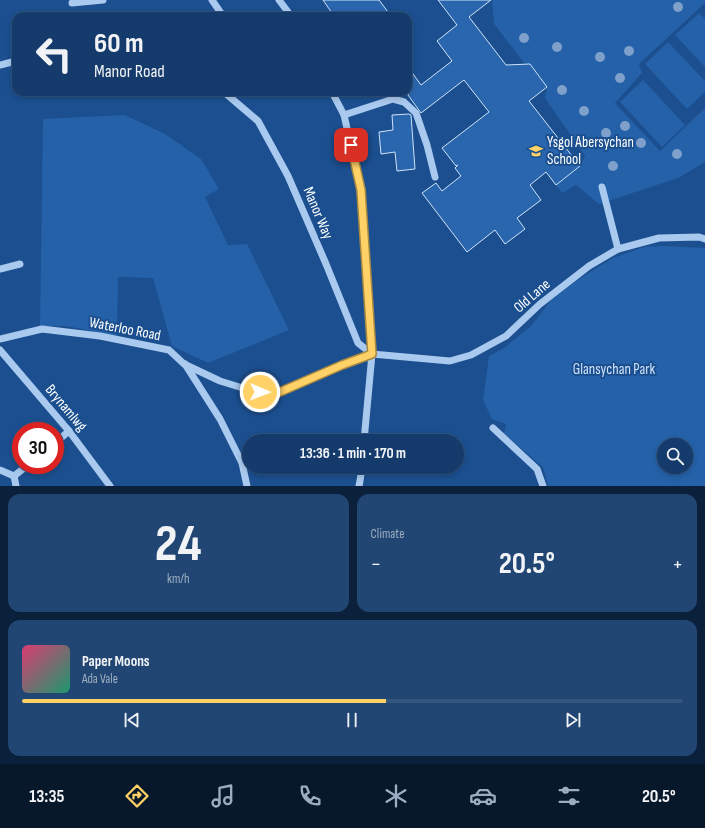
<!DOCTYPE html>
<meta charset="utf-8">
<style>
body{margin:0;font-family:"Sofia Sans Condensed",sans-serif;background:#214673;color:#f1f3f6;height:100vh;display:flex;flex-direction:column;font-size:15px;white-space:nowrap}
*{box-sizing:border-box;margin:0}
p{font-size:13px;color:#9dadc1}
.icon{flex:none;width:22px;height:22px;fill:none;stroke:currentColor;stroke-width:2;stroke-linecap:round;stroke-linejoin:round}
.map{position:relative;height:486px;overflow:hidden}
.side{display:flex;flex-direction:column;gap:8px;padding:8px;background:#0b203b;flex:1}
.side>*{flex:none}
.guide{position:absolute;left:12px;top:12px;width:400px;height:84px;border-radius:12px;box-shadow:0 2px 6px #0003,0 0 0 1px #33557e;background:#143b6b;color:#f1f3f6;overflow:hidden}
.controls{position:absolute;left:657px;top:438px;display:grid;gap:8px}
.controls a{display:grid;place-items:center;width:36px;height:36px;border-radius:50%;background:#143b6b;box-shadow:0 2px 6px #0003,0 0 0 1px #33557e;font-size:20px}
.speed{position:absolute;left:12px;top:422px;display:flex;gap:8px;font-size:20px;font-weight:700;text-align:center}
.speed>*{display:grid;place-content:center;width:52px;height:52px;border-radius:50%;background:#143b6b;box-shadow:0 2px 6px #0003,0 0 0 1px #33557e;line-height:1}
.speed .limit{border:6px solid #d22;background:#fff;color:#111}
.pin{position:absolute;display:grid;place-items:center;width:34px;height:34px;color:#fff;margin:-17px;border-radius:8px;box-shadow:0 2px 6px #0006}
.me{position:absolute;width:44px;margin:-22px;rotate:91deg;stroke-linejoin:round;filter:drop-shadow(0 0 3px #0008)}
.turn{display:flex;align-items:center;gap:14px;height:84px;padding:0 16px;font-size:18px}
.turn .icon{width:52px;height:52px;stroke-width:2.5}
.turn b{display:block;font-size:28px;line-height:34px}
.big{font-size:30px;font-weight:700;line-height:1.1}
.side .widget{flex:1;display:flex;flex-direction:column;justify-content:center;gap:6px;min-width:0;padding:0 14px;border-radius:12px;background:#214673}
.side .dial{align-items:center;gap:0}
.dial b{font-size:52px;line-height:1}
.song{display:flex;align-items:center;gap:12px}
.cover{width:48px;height:48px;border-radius:6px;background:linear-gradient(135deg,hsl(340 70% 55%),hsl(160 70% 35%))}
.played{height:4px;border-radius:2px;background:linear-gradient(90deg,#ffd166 55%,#33557e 55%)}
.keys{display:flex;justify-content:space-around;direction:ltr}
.heat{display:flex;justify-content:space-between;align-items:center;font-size:22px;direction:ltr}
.side .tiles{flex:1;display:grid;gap:8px;grid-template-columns:1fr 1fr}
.widget:last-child{grid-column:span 2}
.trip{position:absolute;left:242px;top:434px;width:222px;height:40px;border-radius:20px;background:#143b6b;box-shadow:0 2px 6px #0003,0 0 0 1px #33557e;font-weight:700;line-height:40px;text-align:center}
.tabs{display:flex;height:64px;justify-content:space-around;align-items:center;background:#08182b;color:#9dadc1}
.tabs .icon{width:28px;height:28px}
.tabs .current{color:#ffd166}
.tabs b{font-size:18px;color:#f1f3f6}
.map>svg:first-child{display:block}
</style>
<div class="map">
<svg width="705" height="486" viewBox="0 0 705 486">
<rect width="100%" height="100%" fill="#1b4f8f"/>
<g fill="#2461a8" fill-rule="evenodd">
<path d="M492,0H705V3L639,64L642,73L615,103L660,151L705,108V162L678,178L599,204L576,185L562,193L556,185L580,166L585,156L545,98L547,87L530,64H525L494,24Z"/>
<path d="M699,13L705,19V67L675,35Z"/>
<path d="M668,42L705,81V92L687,109L645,64Z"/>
<path d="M643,80L685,125L662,147L620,102Z"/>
<path d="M125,115L165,134L201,159L219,189L205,197L228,245L247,244L289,330L208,363L172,346L153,278L118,277L117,336L66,326H40L43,119Z"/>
<path d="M664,246L705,248V486H548L543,467L504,434L506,424L492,419L483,400L489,356L504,348L532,325L550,301L579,279L613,258L644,247ZM664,445H686V467H664Z"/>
</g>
<g fill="#2a66ad" stroke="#cfe3fa">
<path d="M323,0H379L391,16H334Z"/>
<path d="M438,0H491L469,17L506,65L530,64L547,87L529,101L580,166L556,185L546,172L530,185L541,200L517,218L525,229L505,244L495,230L467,252L422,193L436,183L442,191L461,176L455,168L458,165L456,166L442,148L489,112L464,80L421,113L408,95V67L421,85L452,61L437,41L457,25Z"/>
<path d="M409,114L411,115L415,169L397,171L395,152L381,154L379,132L393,130L392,115Z"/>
</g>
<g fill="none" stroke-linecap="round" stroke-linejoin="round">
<g stroke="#a9c9ee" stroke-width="7">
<path d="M212,0L223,16"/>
<path d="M279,0L291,16"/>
<path d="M72,3L103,0"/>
<path d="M0,65L16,61"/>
<path d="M224,92L258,121L288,176L326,264L358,343L372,354"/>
<path d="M332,92L344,115L361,190L372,354L364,441"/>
<path d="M344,115L393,99L404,102L416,113L427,145L435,177"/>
<path d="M602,187L618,249"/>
<path d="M0,269L20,264"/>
<path d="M0,339L42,329L100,336L169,350L184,364L220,381L246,389L273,395L342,365L372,354L450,361L471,355L506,336L540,304L589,266L618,249L659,238L699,237L705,239"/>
<path d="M0,350L69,431L110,486"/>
<path d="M185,364L220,419L242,463L247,486"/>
<path d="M493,428L537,469L543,486"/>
<path d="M55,443L69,431"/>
<path d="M0,470L14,476"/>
<path d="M14,476L28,465"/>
<path d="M14,476L16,486"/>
<path d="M359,486L360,481L362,467"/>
</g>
</g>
<g fill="#7ea0ca">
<circle cx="678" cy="7" r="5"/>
<circle cx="524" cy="38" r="5"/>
<circle cx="557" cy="47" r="5"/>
<circle cx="629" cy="51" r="5"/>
<circle cx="600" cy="57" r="5"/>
<circle cx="620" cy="78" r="5"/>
<circle cx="562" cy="90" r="5"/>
<circle cx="584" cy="111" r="5"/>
<circle cx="625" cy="126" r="5"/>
<circle cx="606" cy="133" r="5"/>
<circle cx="641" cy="143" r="5"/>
<circle cx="677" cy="154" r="5"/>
<circle cx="613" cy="166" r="5"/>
</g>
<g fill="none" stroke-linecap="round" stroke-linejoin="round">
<defs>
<path id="route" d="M260,392L273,395L342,365L372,354L361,190L351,145"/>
</defs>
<use href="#route" stroke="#a68842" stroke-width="10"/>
<use href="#route" stroke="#ffd166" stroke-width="7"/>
</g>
<defs>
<symbol id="school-bare" viewBox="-9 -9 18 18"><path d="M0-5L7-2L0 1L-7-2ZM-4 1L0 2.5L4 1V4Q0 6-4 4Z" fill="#ffd166" stroke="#1b4f8f" stroke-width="2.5" paint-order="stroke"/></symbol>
</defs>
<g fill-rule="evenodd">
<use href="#school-bare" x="526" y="141" width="20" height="20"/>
</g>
<g text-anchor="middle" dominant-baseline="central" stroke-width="4" stroke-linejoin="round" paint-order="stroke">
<g font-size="15" fill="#fff" stroke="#1b4f8f" text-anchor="start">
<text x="547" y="142">Ysgol Abersychan<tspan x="547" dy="17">School</tspan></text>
</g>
<g font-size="15" fill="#fff" stroke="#1b4f8f">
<text transform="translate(318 213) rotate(67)">Manor Way</text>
<text transform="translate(532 296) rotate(-41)">Old Lane</text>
<text transform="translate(125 329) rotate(11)">Waterloo Road</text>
<text transform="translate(66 408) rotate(50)">Brynamlwg</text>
</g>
<g font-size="15" fill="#cfe3fa" stroke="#1b4f8f">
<text x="614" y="369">Glansychan Park</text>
</g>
</g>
</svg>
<div class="controls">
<a><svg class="icon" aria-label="search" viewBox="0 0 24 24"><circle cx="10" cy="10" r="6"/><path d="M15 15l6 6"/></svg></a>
</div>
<div class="speed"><div class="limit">30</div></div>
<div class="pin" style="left:351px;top:145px;background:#d93025"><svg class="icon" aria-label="arrive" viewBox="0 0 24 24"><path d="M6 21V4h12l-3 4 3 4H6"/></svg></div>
<svg class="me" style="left:260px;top:392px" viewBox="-20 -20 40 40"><circle r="17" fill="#ffd166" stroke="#fff" stroke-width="3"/><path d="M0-11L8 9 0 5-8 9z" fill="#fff"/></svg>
<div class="trip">13:36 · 1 min · 170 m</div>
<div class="guide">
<div class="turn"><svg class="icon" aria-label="left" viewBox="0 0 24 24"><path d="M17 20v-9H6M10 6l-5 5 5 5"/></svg><div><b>60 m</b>Manor Road</div></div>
</div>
</div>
<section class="side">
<div class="tiles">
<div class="widget dial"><b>24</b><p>km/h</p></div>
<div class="widget"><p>Climate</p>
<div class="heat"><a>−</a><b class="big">20.5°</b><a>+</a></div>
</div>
<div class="widget">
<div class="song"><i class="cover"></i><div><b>Paper Moons</b><p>Ada Vale</p></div></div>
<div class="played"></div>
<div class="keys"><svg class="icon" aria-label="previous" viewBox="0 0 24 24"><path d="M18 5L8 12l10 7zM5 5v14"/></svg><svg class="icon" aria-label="pause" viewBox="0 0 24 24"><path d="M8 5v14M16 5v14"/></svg><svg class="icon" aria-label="next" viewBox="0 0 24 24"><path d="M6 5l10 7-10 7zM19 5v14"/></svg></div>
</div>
</div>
</section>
<nav class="tabs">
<b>13:35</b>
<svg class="icon current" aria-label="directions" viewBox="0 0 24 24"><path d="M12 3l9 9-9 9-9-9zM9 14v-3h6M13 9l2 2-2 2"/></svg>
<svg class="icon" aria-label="music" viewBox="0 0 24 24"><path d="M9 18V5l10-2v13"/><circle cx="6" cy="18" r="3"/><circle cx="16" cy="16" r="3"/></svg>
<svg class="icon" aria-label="phone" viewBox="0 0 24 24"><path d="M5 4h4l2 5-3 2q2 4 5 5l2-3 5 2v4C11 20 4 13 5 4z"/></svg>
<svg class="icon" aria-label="climate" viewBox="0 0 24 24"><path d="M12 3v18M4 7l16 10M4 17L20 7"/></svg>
<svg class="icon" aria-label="car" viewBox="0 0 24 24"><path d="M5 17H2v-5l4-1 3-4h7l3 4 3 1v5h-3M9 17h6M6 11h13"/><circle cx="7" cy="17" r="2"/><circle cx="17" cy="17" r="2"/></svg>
<svg class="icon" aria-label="filters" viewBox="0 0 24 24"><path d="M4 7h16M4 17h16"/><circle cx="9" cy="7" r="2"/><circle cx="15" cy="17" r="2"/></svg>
<b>20.5°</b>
</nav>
